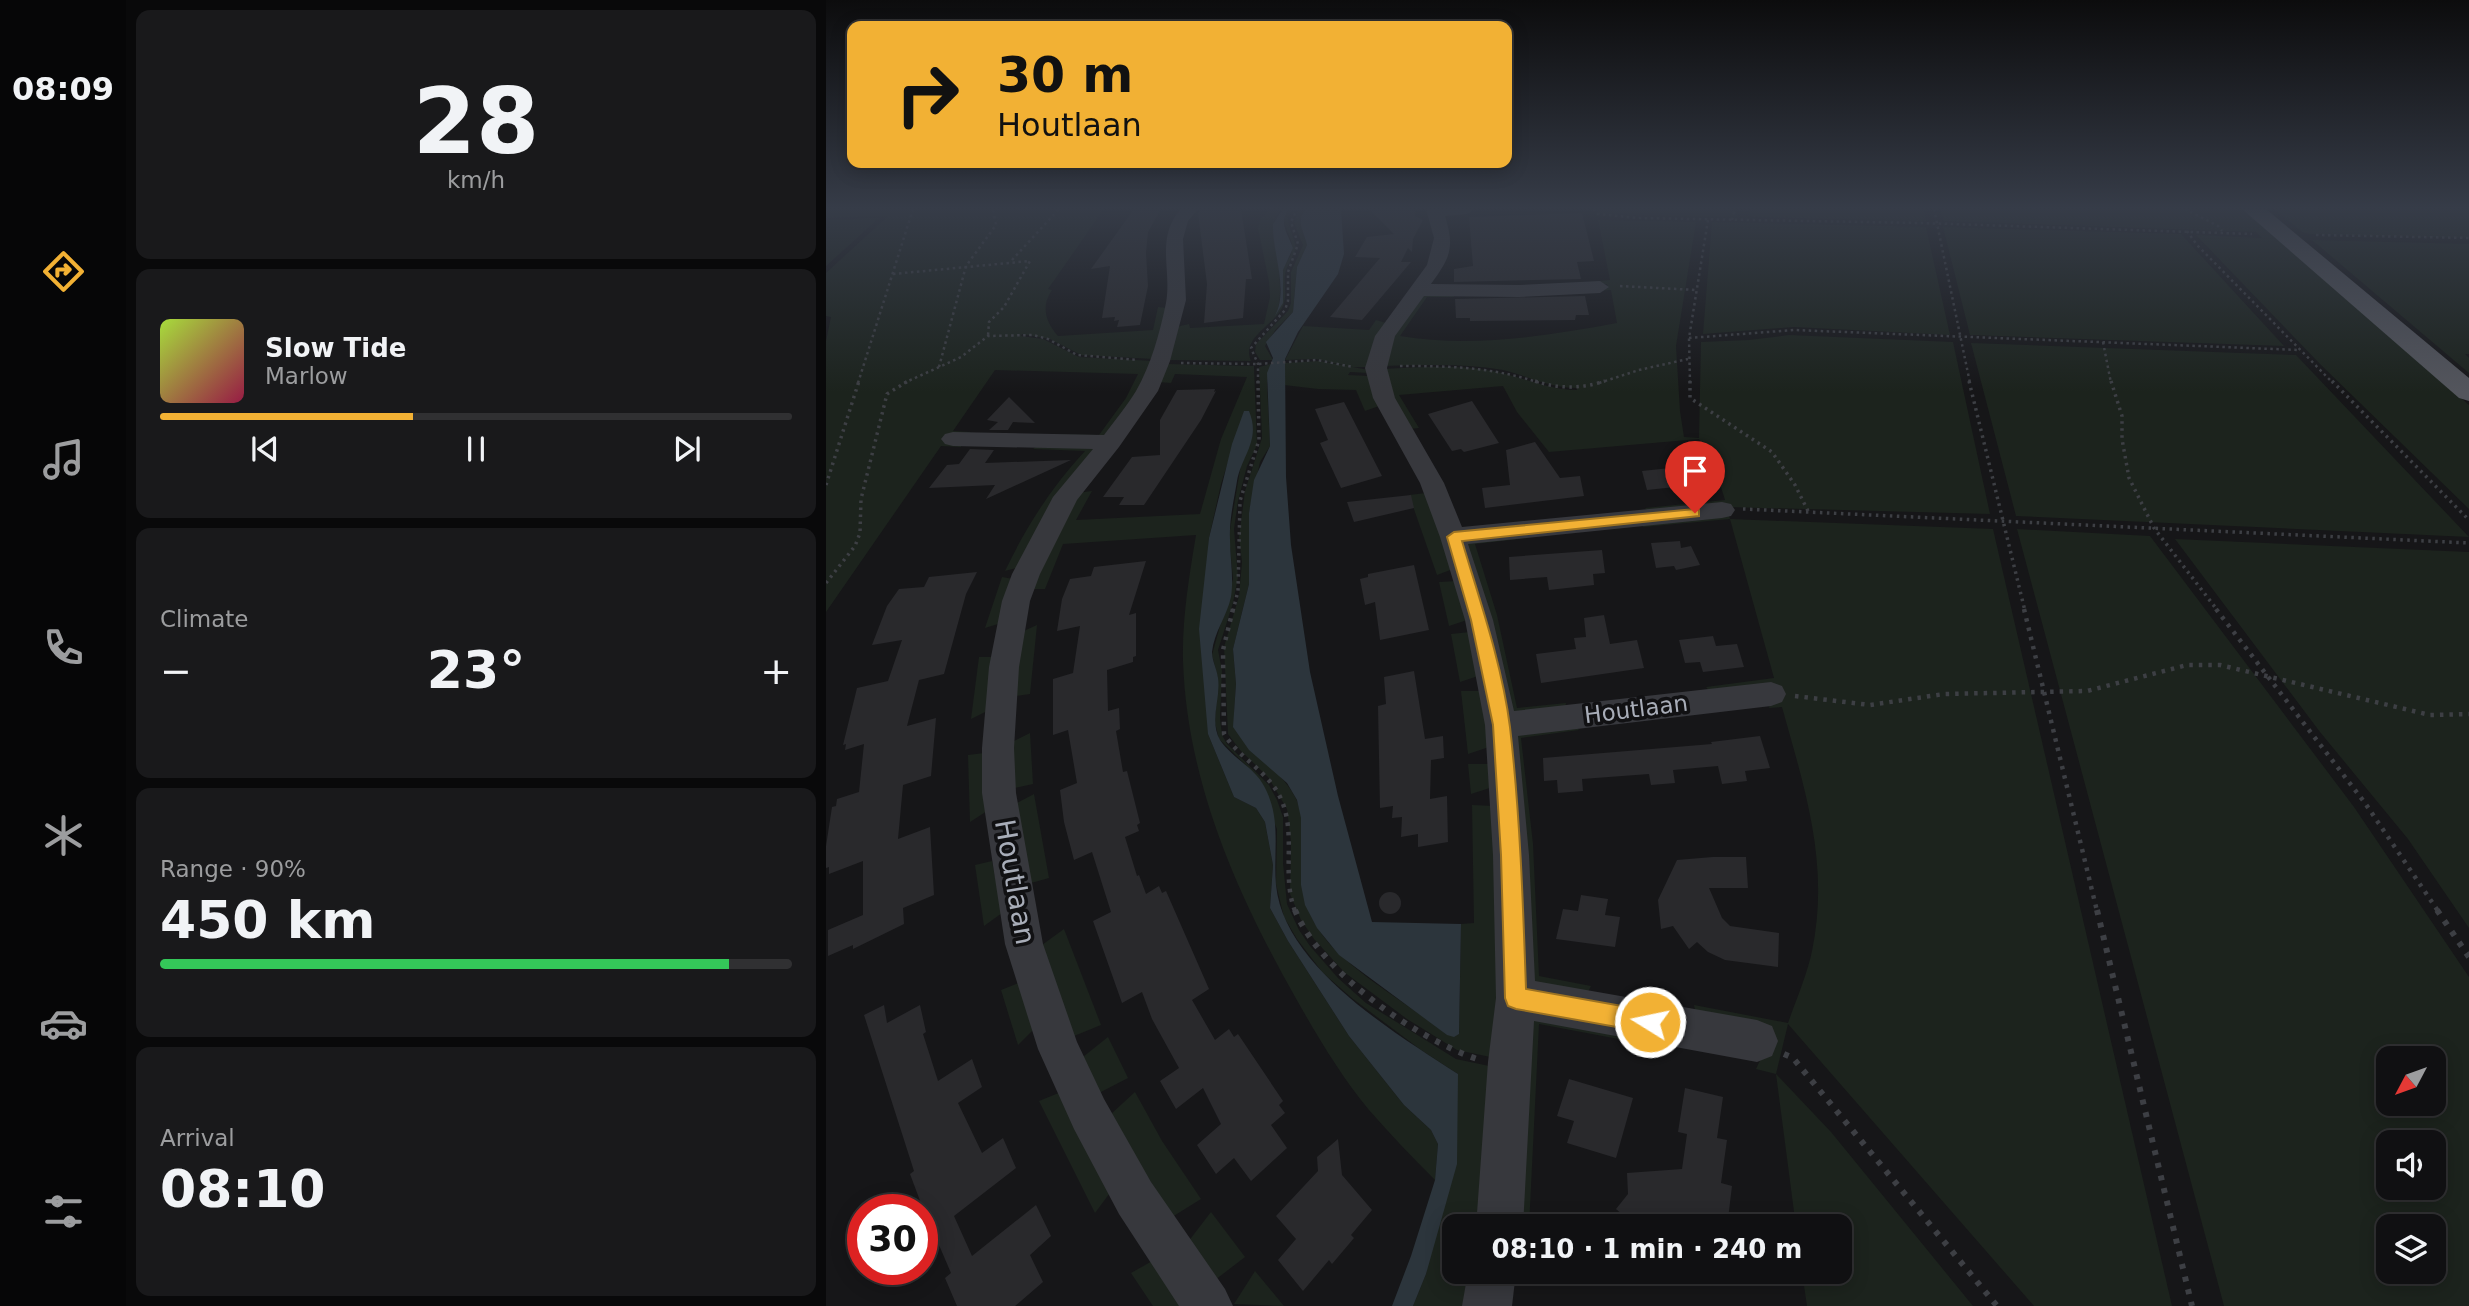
<!DOCTYPE html>
<meta charset="utf-8">
<style>
body{margin:0;font-family:"DejaVu Sans",sans-serif;background:#19191b;color:#f1f3f6;height:100vh;display:flex;flex-direction:column;font-size:26px;white-space:nowrap}
*{box-sizing:border-box;margin:0}
p{font-size:23px;color:#9c9d9f}
.icon{flex:none;width:38px;height:38px;fill:none;stroke:currentColor;stroke-width:2;stroke-linecap:round;stroke-linejoin:round}
.map{position:relative;flex:1;overflow:hidden}
.panel{display:flex;flex-direction:column;gap:10px;padding:10px;background:#09090a;width:700px}
.panel>*{flex:none}
.hud{position:absolute;left:21px;top:21px;width:665px;height:147px;border-radius:14px;box-shadow:0 4px 18px #0003,0 0 0 2px #303032;background:#f2b134;color:#111;overflow:hidden}
.needle{width:46px;rotate:229deg}
.tools{position:absolute;left:1550px;top:1046px;display:grid;gap:14px}
.tools a{display:grid;place-items:center;width:70px;height:70px;border-radius:14px;background:#101012;box-shadow:0 4px 18px #0003,0 0 0 2px #303032;font-size:35px}
.speed{position:absolute;left:21px;top:1194px;display:flex;gap:14px;font-size:35px;font-weight:700;text-align:center}
.speed>*{display:grid;place-content:center;width:91px;height:91px;border-radius:50%;background:#101012;box-shadow:0 4px 18px #0003,0 0 0 2px #303032;line-height:1}
.speed .limit{border:10px solid #d22;background:#fff;color:#111}
.pin{position:absolute;display:grid;place-items:center;width:60px;height:60px;color:#fff;margin:-72px -30px;border-radius:50% 50% 50% 0;rotate:-45deg;box-shadow:0 0 7px #0007}
.pin .icon{rotate:45deg}
.me{position:absolute;width:77px;margin:-38px;rotate:280deg;stroke-linejoin:round;filter:drop-shadow(0 0 5px #0008)}
.turn{display:flex;align-items:center;gap:24px;height:147px;padding:0 35px;font-size:32px}
.turn .icon{width:91px;height:91px;stroke-width:2.5}
.turn b{display:block;font-size:49px;line-height:60px}
.big{font-size:52px;font-weight:700;line-height:1.1}
.panel .widget{flex:1;display:flex;flex-direction:column;justify-content:center;gap:10px;min-width:0;padding:0 24px;border-radius:14px;background:#19191b}
.panel .dial{align-items:center;gap:0}
.dial b{font-size:91px;line-height:1}
.song{display:flex;align-items:center;gap:21px}
.cover{width:84px;height:84px;border-radius:10px;background:linear-gradient(135deg,hsl(80 70% 55%),hsl(340 70% 35%))}
.played{height:7px;border-radius:4px;background:linear-gradient(90deg,#f2b134 40%,#303032 40%)}
.keys{display:flex;justify-content:space-around;direction:ltr}
.heat{display:flex;justify-content:space-between;align-items:center;font-size:38px;direction:ltr}
.charge{height:10px;border-radius:5px;background:linear-gradient(90deg,#34c759 90%,#303032 0)}
.trip{position:absolute;left:616px;top:1214px;width:410px;height:70px;border-radius:14px;background:#101012;box-shadow:0 4px 18px #0003,0 0 0 2px #303032;font-weight:700;line-height:70px;text-align:center}
main{display:flex;flex:1;min-height:0}
.menu{display:flex;flex-direction:column;width:126px;justify-content:space-around;align-items:center;background:#060607;color:#9c9d9f}
.menu .icon{width:49px;height:49px}
.menu .current{color:#f2b134}
.menu b{font-size:32px;color:#f1f3f6}
.map>svg:first-child{display:block}
</style>
<main>
<nav class="menu">
<b>08:09</b>
<svg class="icon current" aria-label="directions" viewBox="0 0 24 24"><path d="M12 3l9 9-9 9-9-9zM9 14v-3h6M13 9l2 2-2 2"/></svg>
<svg class="icon" aria-label="music" viewBox="0 0 24 24"><path d="M9 18V5l10-2v13"/><circle cx="6" cy="18" r="3"/><circle cx="16" cy="16" r="3"/></svg>
<svg class="icon" aria-label="phone" viewBox="0 0 24 24"><path d="M5 4h4l2 5-3 2q2 4 5 5l2-3 5 2v4C11 20 4 13 5 4z"/></svg>
<svg class="icon" aria-label="climate" viewBox="0 0 24 24"><path d="M12 3v18M4 7l16 10M4 17L20 7"/></svg>
<svg class="icon" aria-label="car" viewBox="0 0 24 24"><path d="M5 17H2v-5l4-1 3-4h7l3 4 3 1v5h-3M9 17h6M6 11h13"/><circle cx="7" cy="17" r="2"/><circle cx="17" cy="17" r="2"/></svg>
<svg class="icon" aria-label="filters" viewBox="0 0 24 24"><path d="M4 7h16M4 17h16"/><circle cx="9" cy="7" r="2"/><circle cx="15" cy="17" r="2"/></svg>
</nav>
<section class="panel">
<div class="widget dial"><b>28</b><p>km/h</p></div>
<div class="widget">
<div class="song"><i class="cover"></i><div><b>Slow Tide</b><p>Marlow</p></div></div>
<div class="played"></div>
<div class="keys"><svg class="icon" aria-label="previous" viewBox="0 0 24 24"><path d="M18 5L8 12l10 7zM5 5v14"/></svg><svg class="icon" aria-label="pause" viewBox="0 0 24 24"><path d="M8 5v14M16 5v14"/></svg><svg class="icon" aria-label="next" viewBox="0 0 24 24"><path d="M6 5l10 7-10 7zM19 5v14"/></svg></div>
</div>
<div class="widget"><p>Climate</p>
<div class="heat"><a>−</a><b class="big">23°</b><a>+</a></div>
</div>
<div class="widget"><p>Range · 90%</p><b class="big">450 km</b><div class="charge"></div></div>
<div class="widget"><p>Arrival</p><b class="big">08:10</b></div>
</section>
<div class="map">
<svg width="1643" height="1306" viewBox="0 0 1643 1306">
<rect width="100%" height="100%" fill="#161618"/>
<g fill="#1c231d" fill-rule="evenodd">
<path d="M0,209H278L222,289L226,290C215,306 219,321 232,336L327,330L332,307L341,308L327,359L255,355L224,339L196,334L195,336L217,339L253,357L327,361L319,381L277,437H221V434L273,435L300,398L312,374L169,370L127,431L145,432L138,436L135,447L115,446L0,612V341L5,317L0,316V273L62,216L0,218Z"/>
<path d="M445,209H457C440,223 451,239 452,257C453,273 456,293 452,309C460,289 454,288 457,271C458,263 465,258 466,250C468,235 451,226 463,209H468L462,217C462,227 467,234 469,244C471,253 463,261 460,270C456,282 463,295 456,308C447,326 415,338 425,361L342,360L350,327L363,324L364,328L438,324L444,297L443,282L432,228L435,218Z"/>
<path d="M473,209H480C469,221 478,231 481,245L471,267L467,312L450,329L439,346L447,360H434L429,352L430,344L462,311L465,303V272L477,245L468,223Z"/>
<path d="M770,209H909L910,217L771,214Z"/>
<path d="M923,209H1098L1100,221L925,217Z"/>
<path d="M1115,209H1416L1643,405V509L1494,364L1370,235L1436,238L1430,232L1118,221Z"/>
<path d="M1448,209H1643V238L1483,234L1476,232Z"/>
<path d="M53,218L0,266V220Z"/>
<path d="M772,220L870,222L850,346L854,411L858,437L873,438L875,342L923,340L963,335L1127,342L1164,514L901,507L824,513L819,508L899,500L886,458L873,439L723,452L691,412L677,386L573,395L593,428L583,429L573,412L557,369C595,367 634,364 671,372C699,378 723,390 751,390V388C724,388 702,376 677,370C637,363 597,365 557,366L565,338L597,296L627,294L628,297H601L574,336C647,348 719,336 791,323L785,290L742,293L782,287L781,284L755,286L752,283L784,280Z"/>
<path d="M886,222L1100,227L1124,335L968,327L877,334Z"/>
<path d="M1117,227L1355,234L1458,346L1144,335Z"/>
<path d="M1486,240L1643,244V354H1639L1643,358V373Z"/>
<path d="M550,320L560,323L543,367H526L490,359L459,360L477,326L543,330Z"/>
<path d="M1145,343L1470,355L1643,537L1190,516Z"/>
<path d="M494,361L543,370V373L524,372L522,375L543,376L553,406L539,411L530,390L492,389L458,385L459,363Z"/>
<path d="M340,364L428,366L431,445L421,466L412,501L408,529L412,577L407,603L392,650L396,671L394,718L396,735L401,744L443,785L451,800L457,817V863L461,904L473,930L484,946L512,978L540,1003L630,1059L668,1067L654,1227H628V1272H649L644,1306H587L600,1274L632,1074L595,1050L527,999L497,973L471,939L458,917L450,884L451,829L428,773L393,739L389,723L392,678L386,655L407,579L403,536L415,464L418,412L395,484L383,538L382,556V734L408,797L430,808L439,822L447,865L444,908L462,941L523,1036L578,1105L605,1130L612,1144L609,1180C586,1157 564,1134 543,1110C514,1075 490,1034 468,995C410,892 361,781 357,661C356,619 363,577 370,535L237,544L219,589H203L251,493L266,491L250,520L374,514L395,439L421,377L349,374L345,383L332,382Z"/>
<path d="M445,364L441,384L444,446L434,462L423,513V584L407,649L410,684L408,715C421,733 435,752 449,770C457,780 466,789 471,801C487,844 461,882 493,930C517,968 584,1004 621,1035L633,1034L635,924L648,923L646,805L668,806L673,930L669,1058L631,1050L581,1019L518,972L488,939L475,920L464,894L465,842L461,809L442,777L414,750L402,734L398,647L413,596L416,562L413,537L419,491L436,438L433,367Z"/>
<path d="M214,444L268,449L194,567L179,571C200,527 226,486 259,451L207,449Z"/>
<path d="M600,493L627,569L611,575L583,495Z"/>
<path d="M902,513L904,519L1167,529L1346,1306H1208L962,1024L950,1074L1005,1132L1147,1306H981L976,1272H1013V1227H970L950,1074L930,1069L937,1054L871,1022L868,1005L962,1023C970,1000 981,975 986,951C1004,864 979,790 956,707L943,708L945,700L887,695L880,687L948,678L904,519L817,527L818,521Z"/>
<path d="M1191,529L1324,536L1528,807L1643,977V1306H1398ZM1563,1059H1608V1104H1563ZM1563,1143H1608V1188H1563ZM1563,1227H1608V1272H1563Z"/>
<path d="M699,533L702,538L649,544L671,615L691,708L740,703L738,712L688,716L641,545L643,542Z"/>
<path d="M1349,539L1643,552V928L1582,839L1494,732Z"/>
<path d="M176,577L187,579L172,624L159,628Z"/>
<path d="M631,581L641,620L623,626L613,582Z"/>
<path d="M211,625L204,694L183,697L191,634Z"/>
<path d="M644,632L652,676L634,682L625,634Z"/>
<path d="M153,657H167L161,711L145,719Z"/>
<path d="M635,691H655L663,747L642,754Z"/>
<path d="M748,723L753,730L695,738L707,844L713,976L765,986L758,1000L703,986L689,735Z"/>
<path d="M204,733L207,784L184,789L182,744Z"/>
<path d="M158,753L161,811L144,822L142,755Z"/>
<path d="M642,764H664L667,787L645,794Z"/>
<path d="M208,794L223,878L198,885L185,806Z"/>
<path d="M166,861L176,913L158,926L149,865Z"/>
<path d="M238,929L275,1025L248,1036L216,945Z"/>
<path d="M195,982L210,1027L192,1045L175,990Z"/>
<path d="M712,1017L797,1024L803,1041L713,1024L703,1227H686L705,1023Z"/>
<path d="M282,1037L302,1078L273,1093L257,1057Z"/>
<path d="M235,1092L286,1190L269,1213L213,1101Z"/>
<path d="M309,1092L336,1141L375,1199L346,1217L284,1115Z"/>
<path d="M385,1212L419,1257L389,1280L362,1242Z"/>
<path d="M328,1260L359,1306H327L305,1273Z"/>
<path d="M429,1271L458,1306L408,1304Z"/>
</g>
<g fill="#2c353c">
<path d="M457,209H463C452,223 462,234 467,248L457,270V303L449,316C463,288 446,253 447,224Z"/>
<path d="M480,209H515L518,254L512,274L472,332L459,359L460,477L465,545L484,672L512,796L546,922L635,924L633,1034L628,1037L621,1035L513,955L491,928L479,905L475,885V818L471,800L461,783L423,750L407,727L410,684L407,649L423,584V513L428,480L444,446L441,373L447,358L440,342L467,312L471,267L481,245C478,231 469,221 480,209Z"/>
<path d="M418,411H423C435,440 416,455 411,481C408,499 403,521 404,539C404,559 408,577 405,597C401,616 388,632 386,652C386,661 391,669 392,678C395,698 383,721 394,740C406,758 428,767 438,786C456,819 447,851 450,885C458,967 569,1033 632,1074L631,1164L600,1274L587,1306H566L585,1256L609,1180L612,1144L605,1130L578,1105L523,1036L462,941L444,908L447,865L439,822L430,808L408,797L382,734L373,629L383,538L406,444Z"/>
</g>
<g fill="#29292c">
<path d="M308,209H335L322,232L320,253L322,286L314,325L291,327L293,320L288,321L289,317L276,318L284,266L265,269Z"/>
<path d="M375,209H415L426,279H420L417,318L378,323L381,284L372,213Z"/>
<path d="M543,209H590L589,216L597,220L587,239L586,252L582,248L575,262H585L536,320L504,317L554,258L529,257L541,237L568,234Z"/>
<path d="M756,213L768,261L751,262L755,279L628,282V269L647,266L643,217Z"/>
<path d="M759,296L763,315H750L749,320L644,321V318H630L629,299Z"/>
<path d="M389,389L388,392L390,391L375,420L318,505H293L298,497H277L306,457L334,455V420L351,390Z"/>
<path d="M183,397L209,423L187,422L182,430H163L172,422L161,420Z"/>
<path d="M646,401L673,443L638,452L635,449L626,451L602,414Z"/>
<path d="M518,402L556,476L515,488L494,443L502,440L489,409Z"/>
<path d="M709,442L734,478L754,476L758,496L659,508L656,488L684,485L680,450Z"/>
<path d="M144,449L168,450L159,463L245,460L160,499L169,485L103,488L121,465L133,464Z"/>
<path d="M844,468L849,487L821,490L816,471Z"/>
<path d="M585,495L588,508L528,522L521,502Z"/>
<path d="M854,541L855,548L865,546L874,565L850,570L848,566L830,568L825,543Z"/>
<path d="M776,550L779,573L767,574L768,585L723,590L721,577L684,580L683,557Z"/>
<path d="M320,561L303,615L310,613V656L307,657V662L281,670L282,711L293,708L294,729L290,731L297,772L301,771L314,823L311,825L313,831L299,837L311,876L313,875L320,894L333,886L336,893L340,891L383,989L366,1000L389,1040L403,1029L408,1037L412,1034L457,1101L453,1105L459,1113L445,1125L461,1148L425,1181L408,1158L390,1174L371,1145L395,1124L377,1088L350,1109L334,1081L353,1068L326,1019L316,992L296,1003L267,921L285,912L266,852L248,860L238,822L234,790L251,783L242,730L227,735V679L247,673L254,626L231,631L236,599L244,579L265,576L268,567Z"/>
<path d="M588,565L603,630L554,640L549,602L539,605L534,579L542,577V574Z"/>
<path d="M151,572L140,594L118,674L93,680L81,726L110,718L105,776L77,785L72,839L104,827L108,895L77,908L78,924L27,949V945L2,956V930L37,915V861L3,874V867L0,868V846L6,807L10,806L11,799L33,792L38,744L19,750L20,744L17,745L31,688L62,681L76,640L46,645L61,606L73,589L98,587L103,577Z"/>
<path d="M778,615L784,644L811,640L818,668L715,683L710,654L750,649L748,638L760,637L758,618Z"/>
<path d="M887,636L890,646L911,644L918,667L877,672L874,662L859,663L853,640Z"/>
<path d="M588,671L599,739L617,736L618,758L605,760L604,799L621,796L622,842L592,847V834L575,837L576,817L566,818L567,806L554,808L552,706L560,704L558,677Z"/>
<path d="M934,736L944,768L919,771L921,781L896,784L892,766L847,770L849,783L825,785L823,774L756,779L757,791L732,793L731,780L718,781L717,758L886,744L885,742Z"/>
<path d="M887,857H920L922,888H883L896,918L904,926L953,933L952,967L899,960L882,952L871,942L863,949L847,926L835,929L832,900L851,860Z"/>
<circle cx="564" cy="903" r="11"/>
<path d="M755,895L782,899L779,915L794,917L789,947L730,939L737,909L752,911Z"/>
<path d="M58,1005L61,1023L94,1005L100,1032L97,1034L112,1081L146,1059L156,1087L132,1103L156,1153L177,1138L190,1168L128,1216L146,1256L210,1205L225,1236L204,1255L217,1282L189,1306H131L119,1278L125,1273L107,1231L96,1240V1206L84,1174L88,1171L38,1015Z"/>
<path d="M743,1079L807,1098L790,1158L741,1143L748,1121L731,1116Z"/>
<path d="M859,1088L897,1097L891,1138L901,1140L895,1183L906,1186L901,1227H868L869,1221L807,1224L790,1209L802,1194L801,1173L856,1169L861,1134L852,1132Z"/>
<path d="M512,1139L516,1175L546,1210L525,1235L528,1238L506,1264L503,1260L477,1291L452,1260L470,1239L450,1216L492,1171L491,1157Z"/>
</g>
<g fill="none" stroke-linecap="round" stroke-linejoin="round">
<g stroke="#3d3f44" stroke-width="2.5" stroke-dasharray="2.5 3.5" stroke-linecap="butt">
<path d="M767,209L772,214L811,218L1095,223L1426,234"/>
<path d="M1108,209L1144,383"/>
<path d="M1359,209L1392,226L1396,231"/>
<path d="M906,220L909,209"/>
<path d="M1361,231L1371,245L1507,383"/>
<path d="M1490,235L1643,238"/>
<path d="M186,260L233,209"/>
<path d="M67,274L204,261L178,307L163,322L162,336"/>
<path d="M794,286L870,290"/>
<path d="M863,338L968,330L1473,350"/>
<path d="M1277,342L1285,383"/>
<path d="M355,363L432,364L491,360L527,367"/>
<path d="M574,366C623,366 667,367 714,383"/>
<path d="M113,367L140,266L170,225L167,209"/>
<path d="M32,383L87,209"/>
<path d="M78,383L135,357L162,336L207,335L222,339L251,355L311,360"/>
<path d="M432,383V364L425,348L459,310L462,301V272L472,244L465,222L471,209"/>
<path d="M773,383L813,370L862,359"/>
<path d="M864,383L863,338L882,220"/>
</g>
<g stroke="#3d3f44" stroke-width="3.5" stroke-dasharray="2.5 4.5" stroke-linecap="butt">
<path d="M709,381C733,389 755,389 779,381"/>
<path d="M864,381V398L946,452L969,485L983,513"/>
<path d="M1143,381L1199,611"/>
<path d="M1285,381L1296,416V439L1303,478L1328,528L1392,611"/>
<path d="M1506,381L1643,520"/>
<path d="M0,485L33,381"/>
<path d="M917,509L1643,543"/>
<path d="M0,583L29,546L34,533L35,499L61,394L82,381"/>
<path d="M407,611L412,591L414,501L433,440L432,381"/>
</g>
<g stroke="#3d3f44" stroke-width="4.5" stroke-dasharray="3.5 6" stroke-linecap="butt">
<path d="M407,609L397,650L398,734C413,758 444,773 455,799C471,835 455,875 469,911"/>
<path d="M1198,609L1271,911"/>
<path d="M1390,609L1539,803L1612,911"/>
<path d="M969,696L1044,705L1118,694L1261,691L1361,665H1394L1604,715L1643,714"/>
</g>
<g stroke="#3d3f44" stroke-width="6" stroke-dasharray="5 8" stroke-linecap="butt">
<path d="M469,910C493,971 589,1038 651,1059"/>
<path d="M1271,910L1366,1306"/>
<path d="M1611,910L1643,957"/>
<path d="M958,1054L967,1058L1171,1306"/>
</g>
<g fill="#37383d" fill-rule="evenodd">
<path d="M355,209H372L362,221L357,239L360,300L344,361L332,391L293,447L251,500L214,574L204,601L193,667L188,748L190,793L217,944L251,1042L278,1099L325,1182L399,1289L407,1306H353L293,1214L248,1129L212,1049L179,944L156,793V748L163,667L176,601L186,574L227,497L267,449L127,446L119,444L115,439L119,434L127,432L278,435C289,420 301,406 310,391C325,365 334,332 340,303C346,270 329,237 355,209Z"/>
<path d="M600,209H649L641,214L619,216C629,248 624,258 605,284L693,285L774,281L783,287L774,293L693,297L598,296L569,336L561,368L569,398L618,483L636,527L896,502L905,504L909,510L905,516L896,518L642,544L667,620L688,711L945,682L956,686L960,694L956,702L945,706L692,736L703,855L709,981L931,1020L946,1026L952,1041L946,1056L931,1062L708,1021L697,1227H650L662,1062L670,998L667,855L659,725L639,620L614,537L594,483L547,398L539,368L549,336L601,265L608,238Z"/>
<path d="M642,1272H690L686,1306H636Z"/>
</g>
<path fill="#53555c" fill-rule="evenodd" d="M1416,209H1440L1643,378V401L1633,398Z"/>
</g>
<linearGradient id="sky" x2="0" y2="1"><stop stop-color="#0c0c0d"/><stop offset="0.53" stop-color="#363c48"/><stop offset="1" stop-color="#363c48" stop-opacity="0"/></linearGradient>
<rect width="1643" height="392" fill="url(#sky)"/>
<path fill="#f2b134" stroke="#9d7322" stroke-width="2" d="M869,509L873,510V516L636,541C654,601 676,664 684,727C694,814 697,902 700,989L824,1011L831,1014L834,1022L831,1030L824,1033L690,1009L682,1006L679,998L675,855L667,725L645,620L621,537L628,532Z"/>
<g text-anchor="middle" dominant-baseline="central" stroke-width="7" stroke-linejoin="round" paint-order="stroke">
<g font-size="23" fill="#a8adb8" stroke="#111113">
<text transform="translate(810 709) rotate(-7)">Houtlaan</text>
</g>
<g font-size="28" fill="#a8adb8" stroke="#111113">
<text transform="translate(189 882) rotate(80)">Houtlaan</text>
</g>
</g>
</svg>
<div class="tools">
<a><svg class="needle" viewBox="-14 -14 28 28"><path d="M0-13l5 13h-10z" fill="#e53935"/><path d="M0 13l5-13h-10z" fill="#9c9d9f"/></svg></a>
<a><svg class="icon" aria-label="sound" viewBox="0 0 24 24"><path d="M4 9h4l5-4v14l-5-4H4zM17 9q2 3 0 6"/></svg></a>
<a><svg class="icon" aria-label="layers" viewBox="0 0 24 24"><path d="M12 4l9 5-9 5-9-5zM3 14l9 5 9-5"/></svg></a>
</div>
<div class="speed"><div class="limit">30</div></div>
<div class="pin" style="left:869px;top:513px;background:#d93025"><svg class="icon" aria-label="arrive" viewBox="0 0 24 24"><path d="M6 21V4h12l-3 4 3 4H6"/></svg></div>
<svg class="me" style="left:824px;top:1022px" viewBox="-20 -20 40 40"><circle r="17" fill="#f2b134" stroke="#fff" stroke-width="3"/><path d="M0-11L8 9 0 5-8 9z" fill="#fff"/></svg>
<div class="trip">08:10 · 1 min · 240 m</div>
<div class="hud">
<div class="turn"><svg class="icon" aria-label="right" viewBox="0 0 24 24"><path d="M7 20v-9h11M14 6l5 5-5 5"/></svg><div><b>30 m</b>Houtlaan</div></div>
</div>
</div>
</main>
